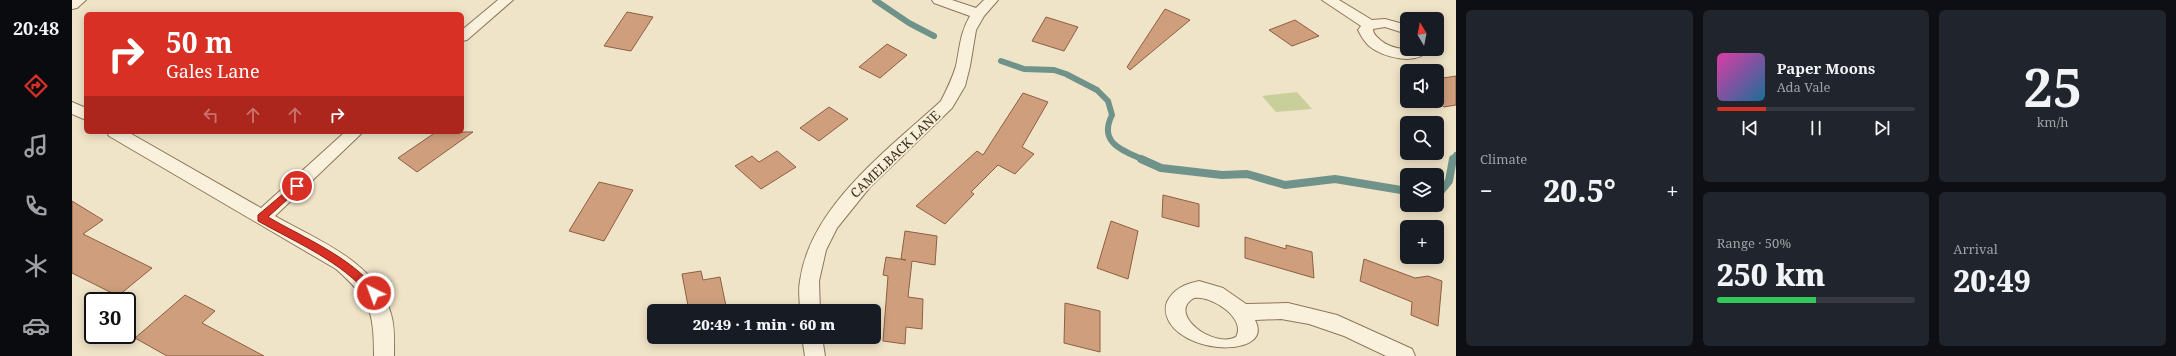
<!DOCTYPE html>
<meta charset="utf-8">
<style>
body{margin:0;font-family:"Noto Serif",serif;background:#20242c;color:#f1f3f6;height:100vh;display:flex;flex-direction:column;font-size:15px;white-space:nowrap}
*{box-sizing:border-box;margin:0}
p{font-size:13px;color:#9ea1a6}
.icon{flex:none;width:22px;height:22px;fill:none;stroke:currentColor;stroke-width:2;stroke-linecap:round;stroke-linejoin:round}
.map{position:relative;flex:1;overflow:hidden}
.panel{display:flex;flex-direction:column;gap:10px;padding:10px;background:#0d0f14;width:720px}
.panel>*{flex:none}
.guide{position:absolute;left:12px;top:12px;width:380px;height:122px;border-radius:6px;box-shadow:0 2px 10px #0003;background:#d93025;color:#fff;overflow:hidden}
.needle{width:26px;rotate:350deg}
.buttons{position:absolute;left:1328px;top:12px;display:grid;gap:8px}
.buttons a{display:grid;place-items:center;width:44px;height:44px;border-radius:6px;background:#171b24;box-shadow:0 2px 10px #0003;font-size:20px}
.speed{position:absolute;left:12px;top:292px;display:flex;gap:8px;font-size:20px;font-weight:700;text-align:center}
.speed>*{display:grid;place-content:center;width:52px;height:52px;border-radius:50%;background:#171b24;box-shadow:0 2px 10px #0003;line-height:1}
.speed .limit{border:2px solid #111;border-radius:6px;background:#fff;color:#111}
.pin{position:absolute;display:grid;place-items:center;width:34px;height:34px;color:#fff;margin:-17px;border:2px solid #fff;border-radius:50%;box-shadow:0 1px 4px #0007}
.me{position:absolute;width:44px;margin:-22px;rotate:318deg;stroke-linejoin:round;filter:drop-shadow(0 0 3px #0008)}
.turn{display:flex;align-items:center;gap:14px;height:84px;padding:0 16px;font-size:18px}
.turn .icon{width:52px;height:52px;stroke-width:2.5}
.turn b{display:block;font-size:28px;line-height:34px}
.lanes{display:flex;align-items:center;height:38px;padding:0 16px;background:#0003;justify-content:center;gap:20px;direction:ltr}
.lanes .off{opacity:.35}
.big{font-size:30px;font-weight:800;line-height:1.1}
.panel .card{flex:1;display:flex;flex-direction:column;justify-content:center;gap:6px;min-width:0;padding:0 14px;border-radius:6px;background:#20242c}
.panel .dial{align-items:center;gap:0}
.dial b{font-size:52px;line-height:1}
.song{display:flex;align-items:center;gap:12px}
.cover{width:48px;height:48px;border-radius:6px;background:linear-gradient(135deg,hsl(320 70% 55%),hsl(200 70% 35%))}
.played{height:4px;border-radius:2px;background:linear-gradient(90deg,#d93025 25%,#363941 25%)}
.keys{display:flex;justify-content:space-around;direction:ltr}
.heat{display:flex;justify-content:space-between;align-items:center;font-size:22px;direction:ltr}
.charge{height:6px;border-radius:3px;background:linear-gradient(90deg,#34c759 50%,#363941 0)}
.panel .tiles{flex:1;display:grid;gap:10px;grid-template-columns:repeat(3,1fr)}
.card:first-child{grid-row:span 2}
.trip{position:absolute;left:575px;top:304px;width:234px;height:40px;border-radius:6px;background:#171b24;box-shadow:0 2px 10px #0003;font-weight:800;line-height:40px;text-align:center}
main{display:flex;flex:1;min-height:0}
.menu{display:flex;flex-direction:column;width:72px;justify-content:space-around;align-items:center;background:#090b0e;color:#9ea1a6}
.menu .icon{width:28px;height:28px}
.menu .on{color:#d93025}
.menu b{font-size:18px;color:#f1f3f6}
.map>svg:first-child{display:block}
</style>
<main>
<nav class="menu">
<b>20:48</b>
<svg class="icon on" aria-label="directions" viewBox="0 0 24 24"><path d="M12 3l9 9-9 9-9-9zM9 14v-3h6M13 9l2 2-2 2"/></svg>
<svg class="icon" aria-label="music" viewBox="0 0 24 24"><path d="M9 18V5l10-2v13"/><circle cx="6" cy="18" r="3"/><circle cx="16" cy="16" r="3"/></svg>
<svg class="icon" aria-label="phone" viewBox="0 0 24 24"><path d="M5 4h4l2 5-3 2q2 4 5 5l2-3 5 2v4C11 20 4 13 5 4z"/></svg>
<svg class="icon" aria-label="climate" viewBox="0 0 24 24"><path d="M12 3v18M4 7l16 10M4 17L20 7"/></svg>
<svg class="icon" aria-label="car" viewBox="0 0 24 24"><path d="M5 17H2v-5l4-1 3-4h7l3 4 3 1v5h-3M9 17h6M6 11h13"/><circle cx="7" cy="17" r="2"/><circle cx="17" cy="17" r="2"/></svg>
</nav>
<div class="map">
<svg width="1384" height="356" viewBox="0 0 1384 356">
<rect width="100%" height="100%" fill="#f0e4c8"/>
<path fill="#c9cf9b" d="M1225,92L1240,109L1204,112L1190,96Z"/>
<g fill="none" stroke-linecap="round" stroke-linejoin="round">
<g stroke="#6f938a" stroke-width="6">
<path d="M803,0L837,23L862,36"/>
<path d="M929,61L952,69L982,70L994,74L1025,90L1036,101L1040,115C1026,143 1050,150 1072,160"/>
<path d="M1381,160L1384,155"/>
</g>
<g stroke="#6f938a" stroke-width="8">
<path d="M1069,159L1089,168L1150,175L1175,174L1213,185L1263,179L1335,191"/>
<path d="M1365,192H1368L1377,181L1381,159"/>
</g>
</g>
<g fill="#cf9f7d" stroke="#8d5f41">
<path d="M1093,9L1118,20L1058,70L1055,67Z"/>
<path d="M555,12L581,17L559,51L532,46Z"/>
<path d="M974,17L1006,27L992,51L960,41Z"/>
<path d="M1223,20L1247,36L1220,46L1197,30Z"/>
<path d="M815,44L835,55L808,78L787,67Z"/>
<path d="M1384,76V105L1372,107L1365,101V79Z"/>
<path d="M951,93L976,102L950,147L962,154L943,174L926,165L899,192L902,194L873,224L844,206L905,151L911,155Z"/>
<path d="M757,107L776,119L747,141L728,128Z"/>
<path d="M364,132H401L345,172L326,158Z"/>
<path d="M705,151L724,167L689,189L663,166L680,156L687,162Z"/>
<path d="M527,182L561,190L532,241L497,231Z"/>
<path d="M1091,195L1127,204V227L1090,217Z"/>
<path d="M0,201L31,220L11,234L80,268L46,296L0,273Z"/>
<path d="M1039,221L1066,231L1056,279L1025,268Z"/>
<path d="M833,231L865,236L863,265L840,261L836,297L851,299L850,329L834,327L833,344L811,341L816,276L811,275L814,257L834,260L829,259Z"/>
<path d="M1173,237L1214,249V245L1240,252L1242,278L1173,258Z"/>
<path d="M1292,259L1343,278L1356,276L1370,281L1366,326L1339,315L1340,302L1288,281Z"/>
<path d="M629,271L631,280L648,277L655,311H617L610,274Z"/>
<path d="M113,295L143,311L130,323L192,356H95L63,338Z"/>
<path d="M993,303L1028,311V352L992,343Z"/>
</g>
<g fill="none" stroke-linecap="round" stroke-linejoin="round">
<defs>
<g id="minor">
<path d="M0,0H14L5,8L0,9Z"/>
<path d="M426,0H441L395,40L390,41V30Z"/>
<path d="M860,0H880L904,8L912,0H926L912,16L904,30L898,66L893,86L880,108L798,187L765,228L754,250L747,281L748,311H728C728,301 726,290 728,281C738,206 818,148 869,101C875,89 880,79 884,66C888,47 888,33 898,16L862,3Z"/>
<path d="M1250,0H1267L1300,20L1313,19L1335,25V34L1313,27L1301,29C1301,32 1302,34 1305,37C1319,52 1338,49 1357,49C1345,67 1310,57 1297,46C1292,41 1289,36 1286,30L1289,26Z"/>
<path d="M0,102L14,108V120L0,114Z"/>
<path d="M35,132H56L189,208L273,132H291L203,216C245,240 305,262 319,314C323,327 322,342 322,356H302C302,311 298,299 264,269L37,136Z"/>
<path d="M1127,281L1151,288L1174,304L1216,303L1265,315L1327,343L1340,349L1343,356H1314L1272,336L1237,324L1209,319L1183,320C1202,356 1119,356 1098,323C1094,316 1092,310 1095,302C1101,289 1113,284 1127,281ZM1122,298C1139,295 1175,318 1164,337C1142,349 1094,314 1122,298Z"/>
<path d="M730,337H750L753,356H733Z"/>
</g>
</defs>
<use href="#minor" stroke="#8d765c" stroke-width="2"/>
<use href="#minor" fill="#faf1dc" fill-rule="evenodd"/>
</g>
<path fill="#d93025" stroke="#8d1f18" d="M225,182L229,186L228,188L196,217C234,239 277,256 305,290V296H298C269,261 225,243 186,221V215Z"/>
<g text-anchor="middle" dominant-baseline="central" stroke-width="4" stroke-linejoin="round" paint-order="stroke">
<g font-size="13" fill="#3d2e20" stroke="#f7eed8">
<text transform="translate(823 154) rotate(-44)">CAMELBACK LANE</text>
</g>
</g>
</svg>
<div class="buttons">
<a><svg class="needle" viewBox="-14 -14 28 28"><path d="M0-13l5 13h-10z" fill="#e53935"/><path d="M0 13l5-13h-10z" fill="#9ea1a6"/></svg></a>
<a><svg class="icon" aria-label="sound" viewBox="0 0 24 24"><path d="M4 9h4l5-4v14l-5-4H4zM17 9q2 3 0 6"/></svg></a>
<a><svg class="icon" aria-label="search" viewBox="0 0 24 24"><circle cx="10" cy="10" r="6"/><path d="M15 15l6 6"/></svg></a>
<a><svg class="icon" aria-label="layers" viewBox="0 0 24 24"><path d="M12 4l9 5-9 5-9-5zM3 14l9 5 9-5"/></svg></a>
<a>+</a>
</div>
<div class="speed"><div class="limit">30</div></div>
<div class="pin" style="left:225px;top:186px;background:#d93025"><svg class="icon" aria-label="arrive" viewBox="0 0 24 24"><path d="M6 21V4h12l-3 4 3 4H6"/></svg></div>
<svg class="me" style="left:302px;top:293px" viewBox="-20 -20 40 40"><circle r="17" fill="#d93025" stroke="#fff" stroke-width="3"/><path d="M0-11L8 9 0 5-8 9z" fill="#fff"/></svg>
<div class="trip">20:49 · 1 min · 60 m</div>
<div class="guide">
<div class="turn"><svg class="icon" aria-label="right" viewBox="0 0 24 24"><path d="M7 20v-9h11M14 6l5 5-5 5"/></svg><div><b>50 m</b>Gales Lane</div></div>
<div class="lanes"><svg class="icon off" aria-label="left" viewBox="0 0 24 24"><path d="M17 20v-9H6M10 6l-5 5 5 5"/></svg><svg class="icon off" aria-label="ahead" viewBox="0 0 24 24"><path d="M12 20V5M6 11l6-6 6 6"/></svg><svg class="icon off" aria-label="ahead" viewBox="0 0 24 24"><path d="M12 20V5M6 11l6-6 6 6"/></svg><svg class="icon" aria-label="right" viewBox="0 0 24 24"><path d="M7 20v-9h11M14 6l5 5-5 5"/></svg></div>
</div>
</div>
<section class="panel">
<div class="tiles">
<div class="card"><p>Climate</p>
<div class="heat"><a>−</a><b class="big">20.5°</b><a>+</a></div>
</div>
<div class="card">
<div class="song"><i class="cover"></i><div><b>Paper Moons</b><p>Ada Vale</p></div></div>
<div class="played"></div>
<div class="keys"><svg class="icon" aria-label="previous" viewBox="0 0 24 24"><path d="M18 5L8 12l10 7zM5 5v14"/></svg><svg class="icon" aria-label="pause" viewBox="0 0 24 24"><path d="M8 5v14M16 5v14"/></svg><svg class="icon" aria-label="next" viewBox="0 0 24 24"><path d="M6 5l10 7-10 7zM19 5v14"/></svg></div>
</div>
<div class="card dial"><b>25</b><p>km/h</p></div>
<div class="card"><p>Range · 50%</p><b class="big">250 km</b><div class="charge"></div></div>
<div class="card"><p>Arrival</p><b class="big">20:49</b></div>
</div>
</section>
</main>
